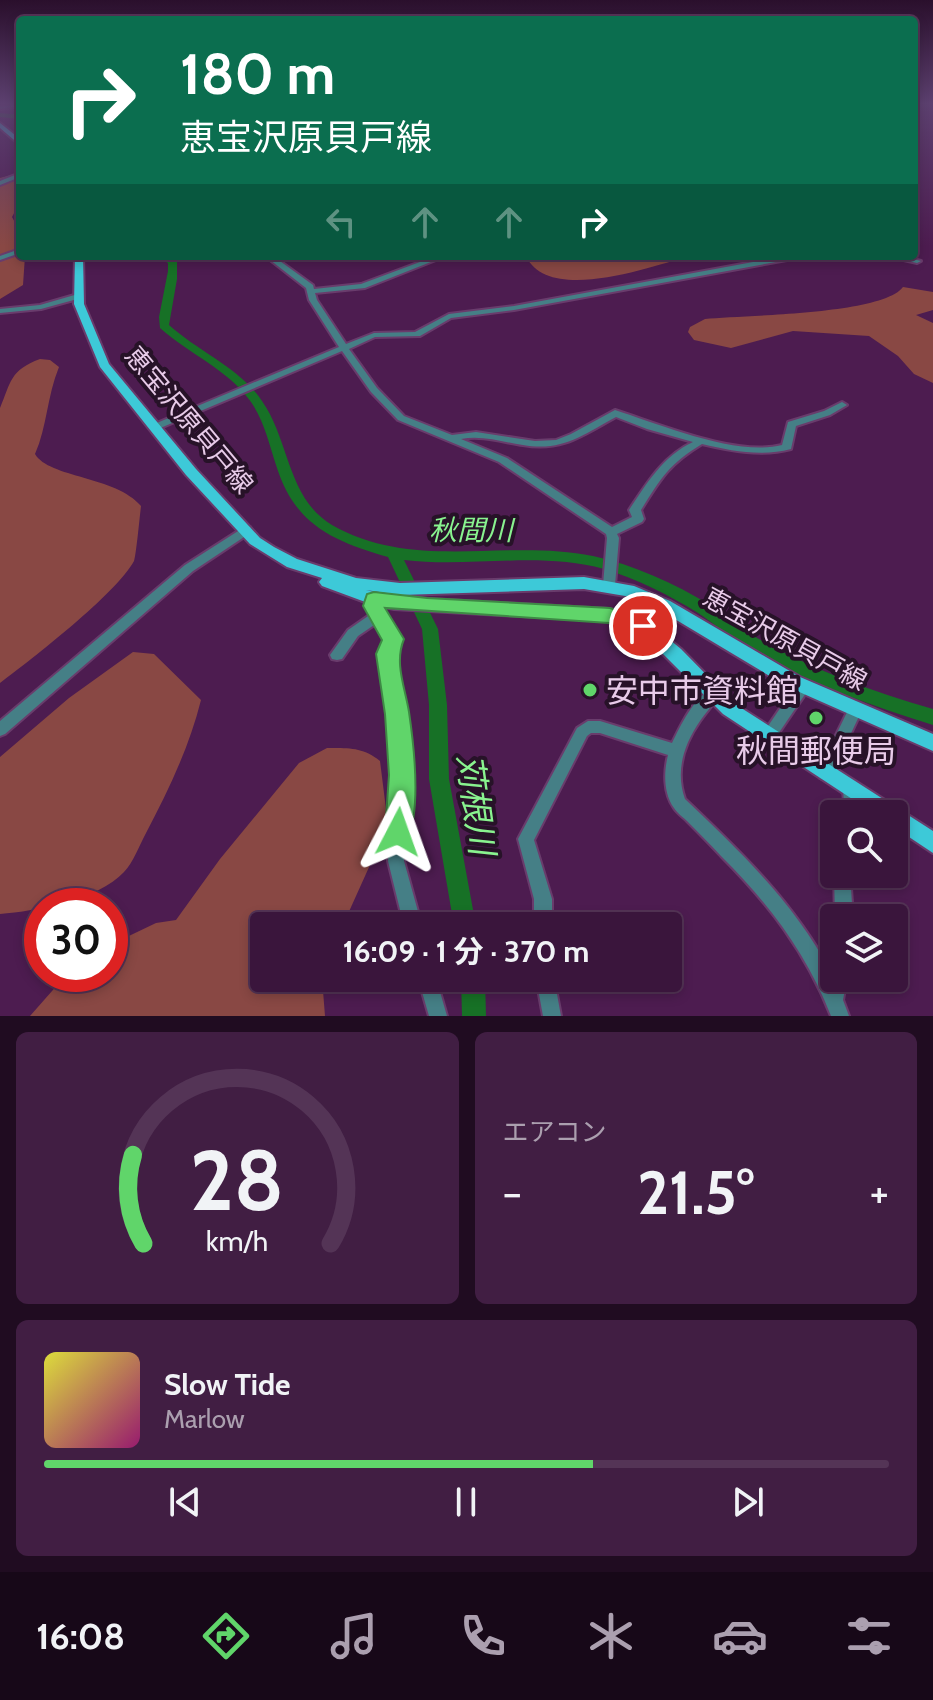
<!DOCTYPE html>
<html lang="ja">
<meta charset="utf-8">
<style>
body{margin:0;font-family:Cabin,"Noto Sans JP",sans-serif;background:#411e43;color:#f1f3f6;height:100vh;display:flex;flex-direction:column;font-size:30px;white-space:nowrap}
*{box-sizing:border-box;margin:0}
p{font-size:26px;color:#ab9faf}
.icon{flex:none;width:44px;height:44px;fill:none;stroke:currentColor;stroke-width:2;stroke-linecap:round;stroke-linejoin:round}
.map{position:relative;height:1016px;overflow:hidden}
.panel{display:flex;flex-direction:column;gap:16px;padding:16px;background:#200c21;flex:1}
.panel>*{flex:none}
.top-card{position:absolute;left:16px;top:16px;width:902px;height:244px;border-radius:8px;box-shadow:0 4px 12px #0003,0 0 0 2px #543456;background:#0b6e4f;color:#fff;overflow:hidden}
.fabs{position:absolute;left:820px;top:800px;display:grid;gap:16px}
.fabs a{display:grid;place-items:center;width:88px;height:88px;border-radius:8px;background:#3a153c;box-shadow:0 4px 12px #0003,0 0 0 2px #543456;font-size:40px}
.speed{position:absolute;left:24px;top:888px;display:flex;gap:16px;font-size:40px;font-weight:700;text-align:center}
.speed>*{display:grid;place-content:center;width:104px;height:104px;border-radius:50%;background:#3a153c;box-shadow:0 4px 12px #0003,0 0 0 2px #543456;line-height:1}
.speed .limit{border:12px solid #d22;background:#fff;color:#111}
.pin{position:absolute;display:grid;place-items:center;width:68px;height:68px;color:#fff;margin:-34px;border:4px solid #fff;border-radius:50%;box-shadow:0 2px 8px #0007}
.me{position:absolute;width:88px;margin:-44px;rotate:4deg;stroke-linejoin:round;filter:drop-shadow(0 0 6px #0008)}
.turn{display:flex;align-items:center;gap:28px;height:168px;padding:0 32px;font-size:36px}
.turn .icon{width:104px;height:104px;stroke-width:2.5}
.turn b{display:block;font-size:56px;line-height:68px}
.lanes{display:flex;align-items:center;height:76px;padding:0 32px;background:#0003;justify-content:center;gap:40px;direction:ltr}
.lanes .off{opacity:.35}
.big{font-size:60px;font-weight:700;line-height:1.1}
.panel .tile{flex:1;display:flex;flex-direction:column;justify-content:center;gap:12px;min-width:0;padding:0 28px;border-radius:12px;background:#411e43}
.panel .dial{align-items:center;gap:0}
.dial svg{height:208px;overflow:visible;fill:none;stroke:#543456;stroke-width:7;stroke-linecap:round;text-anchor:middle}
.dial text{fill:#f1f3f6;stroke:none}
.song{display:flex;align-items:center;gap:24px}
.cover{width:96px;height:96px;border-radius:12px;background:linear-gradient(135deg,hsl(60 70% 55%),hsl(320 70% 35%))}
.played{height:8px;border-radius:4px;background:linear-gradient(90deg,#60d56a 65%,#543456 65%)}
.keys{display:flex;justify-content:space-around;direction:ltr}
.heat{display:flex;justify-content:space-between;align-items:center;font-size:44px;direction:ltr}
.panel .tiles{flex:1;display:grid;gap:16px;grid-template-columns:1fr 1fr}
.tile:last-child{grid-column:span 2}
.trip{position:absolute;left:250px;top:912px;width:432px;height:80px;border-radius:8px;background:#3a153c;box-shadow:0 4px 12px #0003,0 0 0 2px #543456;font-weight:700;line-height:80px;text-align:center}
.menu{display:flex;height:128px;justify-content:space-around;align-items:center;background:#170818;color:#ab9faf}
.menu .icon{width:56px;height:56px}
.menu .current{color:#60d56a}
.menu b{font-size:36px;color:#f1f3f6}
.map>svg:first-child{display:block}
</style>
<div class="map">
<svg width="933" height="1016" viewBox="0 0 933 1016">
<rect width="100%" height="100%" fill="#4d1c50"/>
<g fill="#894844">
<path d="M16,174L20,176V202L12,217L20,232V256H25L23,285L0,299V178Z"/>
<path d="M526,256H689C651,267 548,304 526,256Z"/>
<path d="M903,287L933,292V310L916,315L933,323V383L914,374L898,356L869,336L793,331L731,348L694,340L688,332L690,327L705,319C744,315 882,315 903,287Z"/>
<path d="M40,359L50,360L59,367C47,396 47,427 35,454C49,478 116,476 141,506C140,514 136,557 134,561C116,594 32,659 0,683V408C11,382 10,370 40,359Z"/>
<path d="M133,652L154,654L201,700C189,748 168,791 145,835C139,846 133,863 124,872C98,900 36,911 0,914V757L69,698Z"/>
<path d="M327,748C348,748 363,747 380,761L388,825L347,916L340,926H264V978H322L325,1016H30L67,974H110V945L156,923L176,920L220,859L299,763Z"/>
</g>
<g fill="none" stroke-linecap="round" stroke-linejoin="round">
<g fill="#177126" fill-rule="evenodd">
<path d="M0,113L20,115V119L0,117Z"/>
<path d="M156,256H167L177,262V279L169,325C199,352 240,368 262,401C290,441 287,498 332,525C414,572 506,538 593,556C634,565 674,583 710,605C727,616 742,630 759,639C814,670 873,692 933,709V725C869,705 805,682 747,648C730,638 715,624 698,613C669,595 637,579 604,569C539,551 470,568 404,560L438,629L447,705L449,779L476,926H454L429,779V705L422,629L388,557C332,541 294,524 276,465C269,443 264,421 251,402C229,370 189,354 160,328L159,317L168,271V263Z"/>
<path d="M461,978H485L486,1016H462Z"/>
</g>
<defs>
<g id="minor">
<path d="M20,104V106L0,109V107Z"/>
<path d="M20,173V177L0,185V181Z"/>
<path d="M20,249V253L0,260V256Z"/>
<path d="M265,256H273L313,285L314,289L361,284L436,256H446L365,288L315,293L317,300L346,344L374,333L415,332L449,314L514,306L786,256H802L798,258L514,310L451,318L420,336L375,337L349,349L377,388L404,416L452,435L476,432L535,441L556,440L571,434L615,410C659,424 737,457 782,445L788,422L824,411L842,402L847,405L830,415L796,426L791,449C761,457 732,451 702,444C669,464 661,478 641,510L644,519L642,522L617,534L619,538L615,585L613,588H605L603,585L607,538L606,534L499,462L398,420L371,392L342,351L158,429H152L150,427L152,425L339,347L309,300L306,288ZM616,417L647,429L693,442C663,456 647,483 629,510L632,517L612,527L507,458L461,439C482,435 502,442 523,445C562,452 583,435 616,417Z"/>
<path d="M886,256H901L921,261L917,263Z"/>
<path d="M78,294L82,296L81,298L41,309L0,313V309L40,305Z"/>
<path d="M246,526L250,527L252,530L250,533L193,571L5,734L0,736V721L185,565Z"/>
<path d="M374,594L378,596C382,612 391,624 400,639L394,654L404,714L410,775L404,861L422,926H404L388,861L394,775L390,714L380,654L386,639L377,623L358,636L342,659L337,660L332,659L330,655L348,630L371,614L367,606L370,596Z"/>
<path d="M803,680L808,682L810,686L808,690L776,737L771,739L766,737L764,733L766,729L798,682Z"/>
<path d="M712,689L717,691L719,695C714,704 706,712 700,721C684,744 675,771 685,799C741,852 795,904 831,972L834,970V978H847L843,1000L849,1016H831C806,952 769,904 721,856C710,844 698,832 687,821C683,817 677,813 674,808C663,793 664,771 668,755L600,733H591L587,736L534,840L552,899V926H534V899L518,839L577,728L588,721H600L672,743C681,725 693,698 712,689Z"/>
<path d="M855,704L860,706L862,710L830,778L825,780L820,778L817,773L820,768L850,706Z"/>
<path d="M851,783L856,785L859,790L861,814H845L843,790L846,785Z"/>
<path d="M834,873L850,874L853,918H835Z"/>
<path d="M418,978H436L447,1016H429Z"/>
<path d="M536,978H554L561,1016H543Z"/>
</g>
<g id="major">
<path d="M0,123L20,139V145L0,128Z"/>
<path d="M75,256H83L84,304L109,364L196,469L260,538L274,547L297,559L356,578L400,583L584,577L634,586L670,601L800,677L933,734V751L788,687L658,609L631,597L584,589L400,595L366,590L394,597L610,609L635,617L652,625L681,649L735,704L933,831V853L894,827V814H875L723,714L655,646L640,634L610,621L394,609L368,603L322,586L319,582L322,578L287,567L250,544L186,475L100,367L74,304Z"/>
</g>
</defs>
<use href="#minor" stroke="#693c6c" stroke-width="4"/>
<use href="#major" stroke="#693c6c" stroke-width="4"/>
<use href="#minor" fill="#457f86" fill-rule="evenodd"/>
<use href="#major" fill="#3dc9d8" fill-rule="evenodd"/>
</g>
<linearGradient id="sky" x2="0" y2="1"><stop stop-color="#2a0f2c"/><stop offset="0.42" stop-color="#5c406f"/><stop offset="1" stop-color="#5c406f" stop-opacity="0"/></linearGradient>
<rect width="933" height="246" fill="url(#sky)"/>
<path fill="#60d56a" stroke="#3e8a45" stroke-width="2" d="M374,592L427,598L610,608L650,621L653,626L650,632L643,634L609,623L385,608L404,639C394,663 405,687 409,712C414,746 421,810 407,841L398,845L389,841L385,832L389,775L385,714L376,654L382,640L363,606L367,594Z"/>
<g fill="#60d56a" stroke="#271228" stroke-width="3">
<circle cx="590" cy="690" r="8"/>
<circle cx="816" cy="718" r="8"/>
</g>
<g text-anchor="middle" dominant-baseline="central" stroke-width="8" stroke-linejoin="round" paint-order="stroke">
<g font-size="26" fill="#e8cbe9" stroke="#271228">
<text transform="translate(189 420) rotate(50)">恵宝沢原貝戸線</text>
<text transform="translate(785 639) rotate(29)">恵宝沢原貝戸線</text>
</g>
<g font-size="28" font-style="italic" fill="#89f38f" stroke="#271228">
<text x="471" y="530">秋間川</text>
</g>
<g font-size="32" fill="#e8cbe9" stroke="#271228" text-anchor="start">
<text x="606" y="690">安中市資料館</text>
<text x="816" y="750" text-anchor="middle">秋間郵便局</text>
</g>
<g font-size="34" font-style="italic" fill="#89f38f" stroke="#271228">
<text transform="translate(476 804) rotate(82)">苅根川</text>
</g>
</g>
</svg>
<div class="fabs">
<a><svg class="icon" aria-label="search" viewBox="0 0 24 24"><circle cx="10" cy="10" r="6"/><path d="M15 15l6 6"/></svg></a>
<a><svg class="icon" aria-label="layers" viewBox="0 0 24 24"><path d="M12 4l9 5-9 5-9-5zM3 14l9 5 9-5"/></svg></a>
</div>
<div class="speed"><div class="limit">30</div></div>
<div class="pin" style="left:643px;top:626px;background:#d93025"><svg class="icon" aria-label="arrive" viewBox="0 0 24 24"><path d="M6 21V4h12l-3 4 3 4H6"/></svg></div>
<svg class="me" style="left:398px;top:832px" viewBox="-20 -20 40 40"><path d="M0-17L14 15 0 8-14 15z" fill="#60d56a" stroke="#fff" stroke-width="4"/></svg>
<div class="trip">16:09 · 1 分 · 370 m</div>
<div class="top-card">
<div class="turn"><svg class="icon" aria-label="right" viewBox="0 0 24 24"><path d="M7 20v-9h11M14 6l5 5-5 5"/></svg><div><b>180 m</b>恵宝沢原貝戸線</div></div>
<div class="lanes"><svg class="icon off" aria-label="left" viewBox="0 0 24 24"><path d="M17 20v-9H6M10 6l-5 5 5 5"/></svg><svg class="icon off" aria-label="ahead" viewBox="0 0 24 24"><path d="M12 20V5M6 11l6-6 6 6"/></svg><svg class="icon off" aria-label="ahead" viewBox="0 0 24 24"><path d="M12 20V5M6 11l6-6 6 6"/></svg><svg class="icon" aria-label="right" viewBox="0 0 24 24"><path d="M7 20v-9h11M14 6l5 5-5 5"/></svg></div>
</div>
</div>
<section class="panel">
<div class="tiles">
<div class="tile dial"><svg viewBox="0 0 100 80">
<path d="M14 69A42 42 0 1 1 86 69"/>
<path d="M14 69A42 42 0 0 1 10 35" stroke="#60d56a"/>
<text x="50" y="56" font-size="32" font-weight="700">28</text>
<text x="50" y="72" font-size="11">km/h</text>
</svg></div>
<div class="tile"><p>エアコン</p>
<div class="heat"><a>−</a><b class="big">21.5°</b><a>+</a></div>
</div>
<div class="tile">
<div class="song"><i class="cover"></i><div><b>Slow Tide</b><p>Marlow</p></div></div>
<div class="played"></div>
<div class="keys"><svg class="icon" aria-label="previous" viewBox="0 0 24 24"><path d="M18 5L8 12l10 7zM5 5v14"/></svg><svg class="icon" aria-label="pause" viewBox="0 0 24 24"><path d="M8 5v14M16 5v14"/></svg><svg class="icon" aria-label="next" viewBox="0 0 24 24"><path d="M6 5l10 7-10 7zM19 5v14"/></svg></div>
</div>
</div>
</section>
<nav class="menu">
<b>16:08</b>
<svg class="icon current" aria-label="directions" viewBox="0 0 24 24"><path d="M12 3l9 9-9 9-9-9zM9 14v-3h6M13 9l2 2-2 2"/></svg>
<svg class="icon" aria-label="music" viewBox="0 0 24 24"><path d="M9 18V5l10-2v13"/><circle cx="6" cy="18" r="3"/><circle cx="16" cy="16" r="3"/></svg>
<svg class="icon" aria-label="phone" viewBox="0 0 24 24"><path d="M5 4h4l2 5-3 2q2 4 5 5l2-3 5 2v4C11 20 4 13 5 4z"/></svg>
<svg class="icon" aria-label="climate" viewBox="0 0 24 24"><path d="M12 3v18M4 7l16 10M4 17L20 7"/></svg>
<svg class="icon" aria-label="car" viewBox="0 0 24 24"><path d="M5 17H2v-5l4-1 3-4h7l3 4 3 1v5h-3M9 17h6M6 11h13"/><circle cx="7" cy="17" r="2"/><circle cx="17" cy="17" r="2"/></svg>
<svg class="icon" aria-label="filters" viewBox="0 0 24 24"><path d="M4 7h16M4 17h16"/><circle cx="9" cy="7" r="2"/><circle cx="15" cy="17" r="2"/></svg>
</nav>
